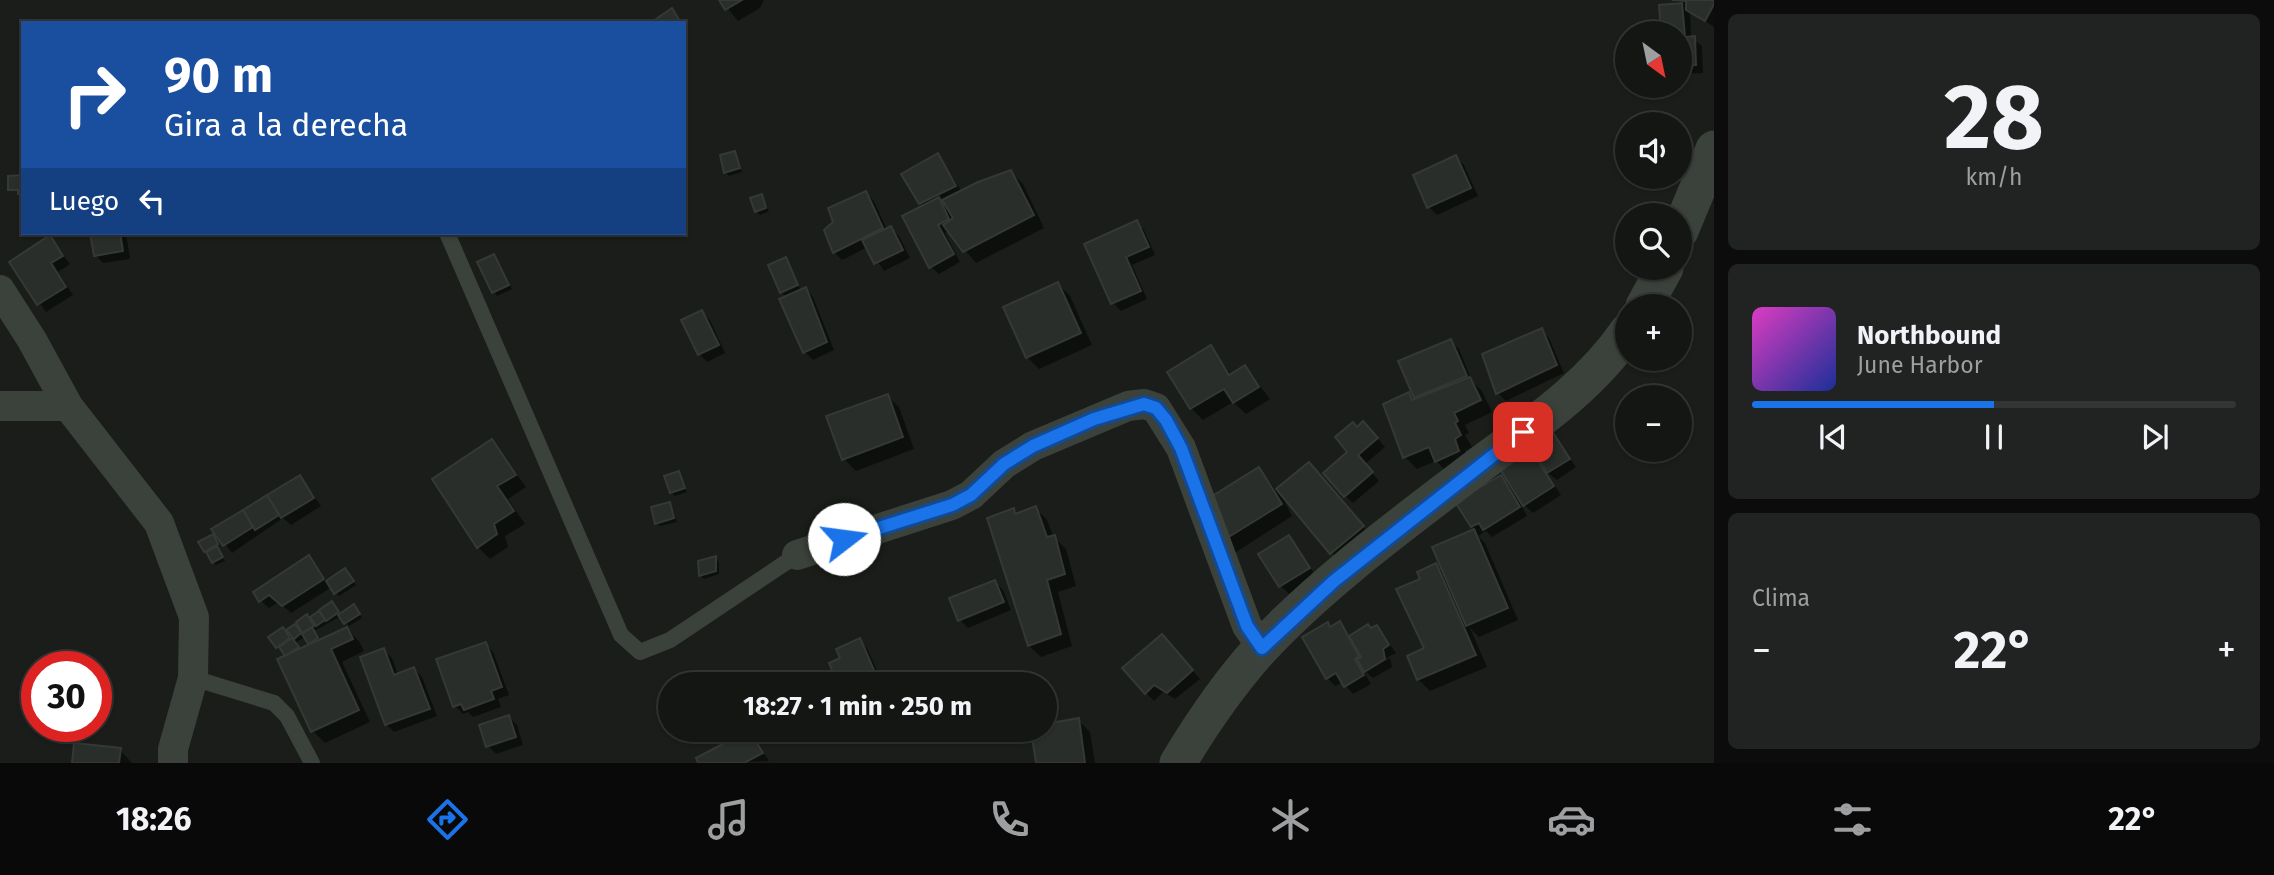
<!DOCTYPE html>
<html lang="es">
<meta charset="utf-8">
<style>
body{margin:0;font-family:"Fira Sans",sans-serif;background:#212322;color:#f1f3f6;height:100vh;display:flex;flex-direction:column;font-size:26px;white-space:nowrap}
*{box-sizing:border-box;margin:0}
p{font-size:23px;color:#9d9fa0}
.icon{flex:none;width:38px;height:38px;fill:none;stroke:currentColor;stroke-width:2;stroke-linecap:round;stroke-linejoin:round}
.map{position:relative;flex:1;overflow:hidden}
.details{display:flex;flex-direction:column;gap:14px;padding:14px;background:#0b0c0b;width:560px}
.details>*{flex:none}
.top-card{position:absolute;left:21px;top:21px;width:665px;height:214px;border-radius:0px;box-shadow:0 2px 5px #0004,0 0 0 2px #333534;background:#1a4fa0;color:#fff;overflow:hidden}
.needle{width:46px;rotate:147deg}
.tools{position:absolute;left:1615px;top:21px;display:grid;gap:14px}
.tools a{display:grid;place-items:center;width:77px;height:77px;border-radius:50%;background:#141614;box-shadow:0 2px 5px #0004,0 0 0 2px #333534;font-size:35px}
.speed{position:absolute;left:21px;top:651px;display:flex;gap:14px;font-size:35px;font-weight:700;text-align:center}
.speed>*{display:grid;place-content:center;width:91px;height:91px;border-radius:50%;background:#141614;box-shadow:0 2px 5px #0004,0 0 0 2px #333534;line-height:1}
.speed .limit{border:10px solid #d22;background:#fff;color:#111}
.pin{position:absolute;display:grid;place-items:center;width:60px;height:60px;color:#fff;margin:-30px;border-radius:14px;box-shadow:0 4px 10px #0006}
.me{position:absolute;width:77px;margin:-38px;rotate:75deg;stroke-linejoin:round;filter:drop-shadow(0 0 5px #0008)}
.turn{display:flex;align-items:center;gap:24px;height:147px;padding:0 28px;font-size:32px}
.turn .icon{width:91px;height:91px;stroke-width:2.5}
.turn b{display:block;font-size:49px;line-height:60px}
.then{display:flex;align-items:center;height:66px;padding:0 28px;background:#0003;gap:14px;font-size:26px}
.big{font-size:52px;font-weight:700;line-height:1.1}
.details .card{flex:1;display:flex;flex-direction:column;justify-content:center;gap:10px;min-width:0;padding:0 24px;border-radius:10px;background:#212322}
.details .dial{align-items:center;gap:0}
.dial b{font-size:91px;line-height:1}
.song{display:flex;align-items:center;gap:21px}
.cover{width:84px;height:84px;border-radius:10px;background:linear-gradient(135deg,hsl(310 70% 55%),hsl(230 70% 35%))}
.played{height:7px;border-radius:4px;background:linear-gradient(90deg,#1a73e8 50%,#333534 50%)}
.keys{display:flex;justify-content:space-around;direction:ltr}
.heat{display:flex;justify-content:space-between;align-items:center;font-size:38px;direction:ltr}
.trip{position:absolute;left:658px;top:672px;width:399px;height:70px;border-radius:35px;background:#141614;box-shadow:0 2px 5px #0004,0 0 0 2px #333534;font-weight:700;line-height:70px;text-align:center}
.tab-bar{display:flex;height:112px;justify-content:space-around;align-items:center;background:#080908;color:#9d9fa0}
.tab-bar .icon{width:49px;height:49px}
.tab-bar .current{color:#1a73e8}
.tab-bar b{font-size:32px;color:#f1f3f6}
main{display:flex;flex:1;min-height:0}
.map>svg:first-child{display:block}
</style>
<main>
<div class="map">
<svg width="1714" height="763" viewBox="0 0 1714 763">
<rect width="100%" height="100%" fill="#1a1d1a"/>
<g fill="#0007" fill-rule="evenodd">
<path d="M721,0H764L760,8L738,21Z"/>
<path d="M1714,0V27L1690,11L1691,38L1702,46L1703,73L1680,74V33H1662L1661,6L1678,5L1674,0Z"/>
<path d="M735,153L742,172L729,176L725,172Z"/>
<path d="M938,155L962,192L1011,172L1023,184L1044,228L976,263L949,231L945,233L960,262L939,274L931,267L924,207L904,174ZM950,209L956,219L953,220L948,211Z"/>
<path d="M1456,157L1464,165L1478,196L1437,215L1429,207Z"/>
<path d="M866,193L874,201L887,230L891,228L899,236L910,258L884,271L868,247L842,260L834,252Z"/>
<path d="M761,196L769,211L760,215L756,211Z"/>
<path d="M1136,222L1144,230L1155,255L1132,265L1147,299L1121,311L1113,303L1087,245Z"/>
<path d="M92,233H126L130,259L103,263L95,255Z"/>
<path d="M50,237L70,264L58,272L73,295L46,312L11,262Z"/>
<path d="M494,256L512,289L497,296L479,263Z"/>
<path d="M786,259L801,291L806,289L813,297L834,350L813,360L805,352L781,300L787,297L781,292Z"/>
<path d="M1058,284L1070,296L1092,345L1039,369L1027,357Z"/>
<path d="M702,312L710,320L725,353L707,362L699,354Z"/>
<path d="M1541,330L1549,338L1564,373L1506,401L1498,393L1484,355Z"/>
<path d="M1451,341L1459,349L1472,381L1482,391L1492,412L1465,425L1469,433L1465,435L1472,447L1465,451L1470,463L1448,473L1436,461L1417,469L1405,457L1408,394L1417,402L1400,362Z"/>
<path d="M1210,348L1232,375L1245,367L1270,399L1246,414L1233,402L1203,420L1191,408Z"/>
<path d="M887,396L899,407L914,449L856,471L844,459Z"/>
<path d="M1357,429L1371,431L1385,447L1365,464L1379,481L1353,503L1345,496L1349,452Z"/>
<path d="M1552,433L1576,467L1557,480L1545,471L1561,495L1533,513L1519,500L1527,516L1492,537L1486,531L1478,536L1485,543L1518,620L1479,637L1470,628L1487,667L1430,691L1418,679L1426,649L1422,580L1435,565L1446,575L1434,548L1476,530L1472,526L1501,477L1511,487L1528,448L1539,459Z"/>
<path d="M492,441L526,487L508,499L525,524L505,536L508,547L490,559L478,547Z"/>
<path d="M1309,464L1374,539L1343,565L1280,492L1292,516L1233,554L1221,542L1259,469L1277,491Z"/>
<path d="M678,473L687,492L675,496L671,492Z"/>
<path d="M300,477L321,506L291,525L283,518L232,553L214,529Z"/>
<path d="M670,504L677,522L660,526L656,523Z"/>
<path d="M1035,508L1047,520L1053,536L1066,549L1076,586L1058,592L1072,646L1041,657L1029,646L1014,510L1018,514Z"/>
<path d="M212,536L225,561L216,565L201,542Z"/>
<path d="M1288,537L1316,576L1289,594L1281,586Z"/>
<path d="M309,558L328,582L349,574L356,585L339,596L332,587L291,613L279,602L269,608L261,601Z"/>
<path d="M715,558L719,562V574L704,579L700,575Z"/>
<path d="M995,582L1003,590L1011,610L968,628L960,620Z"/>
<path d="M332,604L341,616L357,610L362,618L349,626L341,616L314,631L320,641L347,629L359,641L364,651L342,662L370,722L325,743L313,731L280,660L287,656L277,647L285,632ZM305,637L311,645L300,650L295,643Z"/>
<path d="M1328,624L1331,628L1339,624L1351,637L1377,627L1396,653L1363,670L1371,684L1353,694L1343,682L1335,686L1327,678L1304,638Z"/>
<path d="M859,640L867,648L883,684H840L831,664L842,659Z"/>
<path d="M486,644L493,652L509,695L498,699L501,707L473,717L468,712L463,714L455,706Z"/>
<path d="M1170,644L1200,679L1175,699L1163,692L1154,701L1146,693Z"/>
<path d="M384,650L392,658L398,675L414,669L422,677L437,716L394,732L386,724Z"/>
<path d="M1390,658L1392,667L1373,678L1366,672Z"/>
<path d="M509,717L517,725L523,745L496,754L488,746Z"/>
<path d="M1078,720L1090,732L1095,763H1038L1033,730Z"/>
<path d="M750,732L769,761L700,763Z"/>
<path d="M120,750L132,763H73Z"/>
</g>
<g fill="#2a2e2a" stroke="#343935" stroke-width="2">
<path d="M719,0H742L725,10Z"/>
<path d="M1672,0H1714V4L1705,21L1686,10V1Z"/>
<path d="M1682,3L1685,37L1695,36L1696,65L1680,66V33H1661L1659,5Z"/>
<path d="M672,8L681,23H658L656,19Z"/>
<path d="M735,151L740,168L724,173L720,155Z"/>
<path d="M938,153L956,186L919,204L901,174Z"/>
<path d="M1456,155L1471,188L1427,208L1413,175Z"/>
<path d="M1011,170L1034,215L963,252L943,225L953,218L942,200L978,182Z"/>
<path d="M23,175V194H18V190H8V176Z"/>
<path d="M866,191L883,228L833,253L824,230L833,222L828,208Z"/>
<path d="M762,194L766,208L755,212L750,198Z"/>
<path d="M939,197L949,219L938,225L954,254L929,268L902,216Z"/>
<path d="M1137,220L1149,247L1126,257L1141,291L1111,304L1084,244Z"/>
<path d="M891,226L903,250L874,264L862,240Z"/>
<path d="M90,233H120L123,251L94,256Z"/>
<path d="M50,235L63,256L51,263L66,287L37,305L9,262Z"/>
<path d="M494,254L509,285L492,293L477,262Z"/>
<path d="M786,257L798,285L780,293L768,265Z"/>
<path d="M1058,282L1081,333L1026,358L1003,307Z"/>
<path d="M806,287L827,342L803,353L779,299Z"/>
<path d="M702,310L719,345L698,355L681,320Z"/>
<path d="M1542,328L1557,365L1496,394L1482,354Z"/>
<path d="M1451,339L1467,376L1414,398L1398,361Z"/>
<path d="M1211,345L1229,375L1245,365L1259,387L1233,403L1224,389L1190,409L1167,372Z"/>
<path d="M1470,377L1481,400L1454,413L1458,421L1455,423L1461,435L1455,439L1459,451L1435,462L1429,447L1403,458L1383,404L1409,392L1412,400Z"/>
<path d="M888,394L903,437L842,460L826,416Z"/>
<path d="M1363,421L1378,438L1358,455L1373,472L1344,497L1323,473L1347,452L1335,437L1353,422L1357,427Z"/>
<path d="M1552,431L1570,459L1547,473L1530,445Z"/>
<path d="M492,439L516,475L497,486L514,511L494,524L497,534L477,548L432,479Z"/>
<path d="M1528,446L1554,486L1523,506L1498,466Z"/>
<path d="M1309,462L1364,526L1330,554L1276,489Z"/>
<path d="M1259,467L1282,504L1219,543L1206,500Z"/>
<path d="M679,471L685,488L670,493L664,476Z"/>
<path d="M300,475L314,498L281,518L267,495Z"/>
<path d="M1501,475L1520,507L1483,530L1479,523L1471,527L1455,502Z"/>
<path d="M267,495L279,515L255,530L243,510Z"/>
<path d="M670,502L674,518L655,524L651,507Z"/>
<path d="M1036,506L1047,537L1055,535L1065,574L1047,580L1061,634L1028,646L987,518L1014,508L1015,514Z"/>
<path d="M243,510L253,527L223,546L211,529Z"/>
<path d="M1474,529L1508,608L1466,626L1432,547Z"/>
<path d="M213,534L218,544L204,552L198,542Z"/>
<path d="M1289,535L1310,568L1279,587L1258,554Z"/>
<path d="M217,546L223,557L212,563L206,552Z"/>
<path d="M309,555L324,579L282,606L269,595L259,602L253,592Z"/>
<path d="M716,556V571L699,576L698,561Z"/>
<path d="M1436,563L1476,655L1417,680L1407,656L1424,648L1396,589L1420,579L1417,572Z"/>
<path d="M345,568L354,581L334,594L326,581Z"/>
<path d="M995,580L1004,602L958,621L949,598Z"/>
<path d="M332,601L339,612L326,621L319,610Z"/>
<path d="M354,604L360,614L344,624L338,615Z"/>
<path d="M319,611L325,620L316,626L310,617Z"/>
<path d="M307,614L314,626L302,633L296,622Z"/>
<path d="M1340,621L1359,656L1355,659L1364,675L1344,687L1336,673L1326,679L1302,637L1328,622L1330,627Z"/>
<path d="M295,624L301,633L294,639L286,630Z"/>
<path d="M1368,624L1371,628L1377,625L1389,645L1383,649L1385,659L1364,672L1357,659L1361,657L1349,636Z"/>
<path d="M283,627L290,638L276,648L268,637Z"/>
<path d="M312,627L318,638L308,644L302,634Z"/>
<path d="M347,627L353,639L331,649L359,710L311,732L277,659Z"/>
<path d="M1162,634L1193,670L1167,693L1154,685L1145,694L1122,668Z"/>
<path d="M292,638L299,647L285,656L279,647Z"/>
<path d="M860,638L880,684H838L829,663L840,658L836,649Z"/>
<path d="M486,642L502,687L491,691L494,699L464,710L461,704L453,707L436,659Z"/>
<path d="M384,648L394,675L414,667L430,709L385,725L360,657Z"/>
<path d="M509,715L516,737L486,747L479,725Z"/>
<path d="M1079,718L1085,763H1036L1031,730H1045V724Z"/>
<path d="M749,730L763,753L744,763H698L696,758Z"/>
<path d="M74,743L121,748L119,763H72Z"/>
</g>
<g fill="none" stroke-linecap="round" stroke-linejoin="round">
<g stroke="#3b423b" stroke-width="16">
<path d="M447,233L621,635L640,652L670,640L797,555"/>
<path d="M193,678L274,703L287,716L312,763"/>
</g>
<g stroke="#3b423b" stroke-width="30">
<path d="M0,290L32,340L68,406L159,523L194,617L193,678L173,749V763"/>
<path d="M0,406H68"/>
<path d="M797,555L952,505L971,495L1004,464L1033,446L1128,406L1144,404L1156,408L1181,448L1247,626L1262,647"/>
</g>
<g stroke="#3b423b" stroke-width="37">
<path d="M1680,231L1714,149"/>
<path d="M1644,306L1665,268"/>
<path d="M1178,763C1202,723 1231,681 1262,647C1321,584 1393,531 1461,479C1519,434 1586,393 1628,331"/>
</g>
</g>
<g fill="none" stroke-linecap="round" stroke-linejoin="round">
<defs>
<path id="route" d="M844,539L952,505L971,495L1004,464L1033,446L1094,419L1144,404L1156,408L1166,420L1181,448L1247,626L1262,648L1334,581L1523,432"/>
</defs>
<use href="#route" stroke="#114b97" stroke-width="18"/>
<use href="#route" stroke="#1a73e8" stroke-width="12"/>
</g>
</svg>
<div class="tools">
<a><svg class="needle" viewBox="-14 -14 28 28"><path d="M0-13l5 13h-10z" fill="#e53935"/><path d="M0 13l5-13h-10z" fill="#9d9fa0"/></svg></a>
<a><svg class="icon" aria-label="sound" viewBox="0 0 24 24"><path d="M4 9h4l5-4v14l-5-4H4zM17 9q2 3 0 6"/></svg></a>
<a><svg class="icon" aria-label="search" viewBox="0 0 24 24"><circle cx="10" cy="10" r="6"/><path d="M15 15l6 6"/></svg></a>
<a>+</a>
<a>−</a>
</div>
<div class="speed"><div class="limit">30</div></div>
<div class="pin" style="left:1523px;top:432px;background:#d93025"><svg class="icon" aria-label="arrive" viewBox="0 0 24 24"><path d="M6 21V4h12l-3 4 3 4H6"/></svg></div>
<svg class="me" style="left:844px;top:539px" viewBox="-20 -20 40 40"><circle r="19" fill="#fff"/><path d="M0-13L10 11 0 6-10 11z" fill="#1a73e8"/></svg>
<div class="trip">18:27 · 1 min · 250 m</div>
<div class="top-card">
<div class="turn"><svg class="icon" aria-label="right" viewBox="0 0 24 24"><path d="M7 20v-9h11M14 6l5 5-5 5"/></svg><div><b>90 m</b>Gira a la derecha</div></div>
<div class="then">Luego<svg class="icon" aria-label="left" viewBox="0 0 24 24"><path d="M17 20v-9H6M10 6l-5 5 5 5"/></svg></div>
</div>
</div>
<section class="details">
<div class="card dial"><b>28</b><p>km/h</p></div>
<div class="card">
<div class="song"><i class="cover"></i><div><b>Northbound</b><p>June Harbor</p></div></div>
<div class="played"></div>
<div class="keys"><svg class="icon" aria-label="previous" viewBox="0 0 24 24"><path d="M18 5L8 12l10 7zM5 5v14"/></svg><svg class="icon" aria-label="pause" viewBox="0 0 24 24"><path d="M8 5v14M16 5v14"/></svg><svg class="icon" aria-label="next" viewBox="0 0 24 24"><path d="M6 5l10 7-10 7zM19 5v14"/></svg></div>
</div>
<div class="card"><p>Clima</p>
<div class="heat"><a>−</a><b class="big">22°</b><a>+</a></div>
</div>
</section>
</main>
<nav class="tab-bar">
<b>18:26</b>
<svg class="icon current" aria-label="directions" viewBox="0 0 24 24"><path d="M12 3l9 9-9 9-9-9zM9 14v-3h6M13 9l2 2-2 2"/></svg>
<svg class="icon" aria-label="music" viewBox="0 0 24 24"><path d="M9 18V5l10-2v13"/><circle cx="6" cy="18" r="3"/><circle cx="16" cy="16" r="3"/></svg>
<svg class="icon" aria-label="phone" viewBox="0 0 24 24"><path d="M5 4h4l2 5-3 2q2 4 5 5l2-3 5 2v4C11 20 4 13 5 4z"/></svg>
<svg class="icon" aria-label="climate" viewBox="0 0 24 24"><path d="M12 3v18M4 7l16 10M4 17L20 7"/></svg>
<svg class="icon" aria-label="car" viewBox="0 0 24 24"><path d="M5 17H2v-5l4-1 3-4h7l3 4 3 1v5h-3M9 17h6M6 11h13"/><circle cx="7" cy="17" r="2"/><circle cx="17" cy="17" r="2"/></svg>
<svg class="icon" aria-label="filters" viewBox="0 0 24 24"><path d="M4 7h16M4 17h16"/><circle cx="9" cy="7" r="2"/><circle cx="15" cy="17" r="2"/></svg>
<b>22°</b>
</nav>
